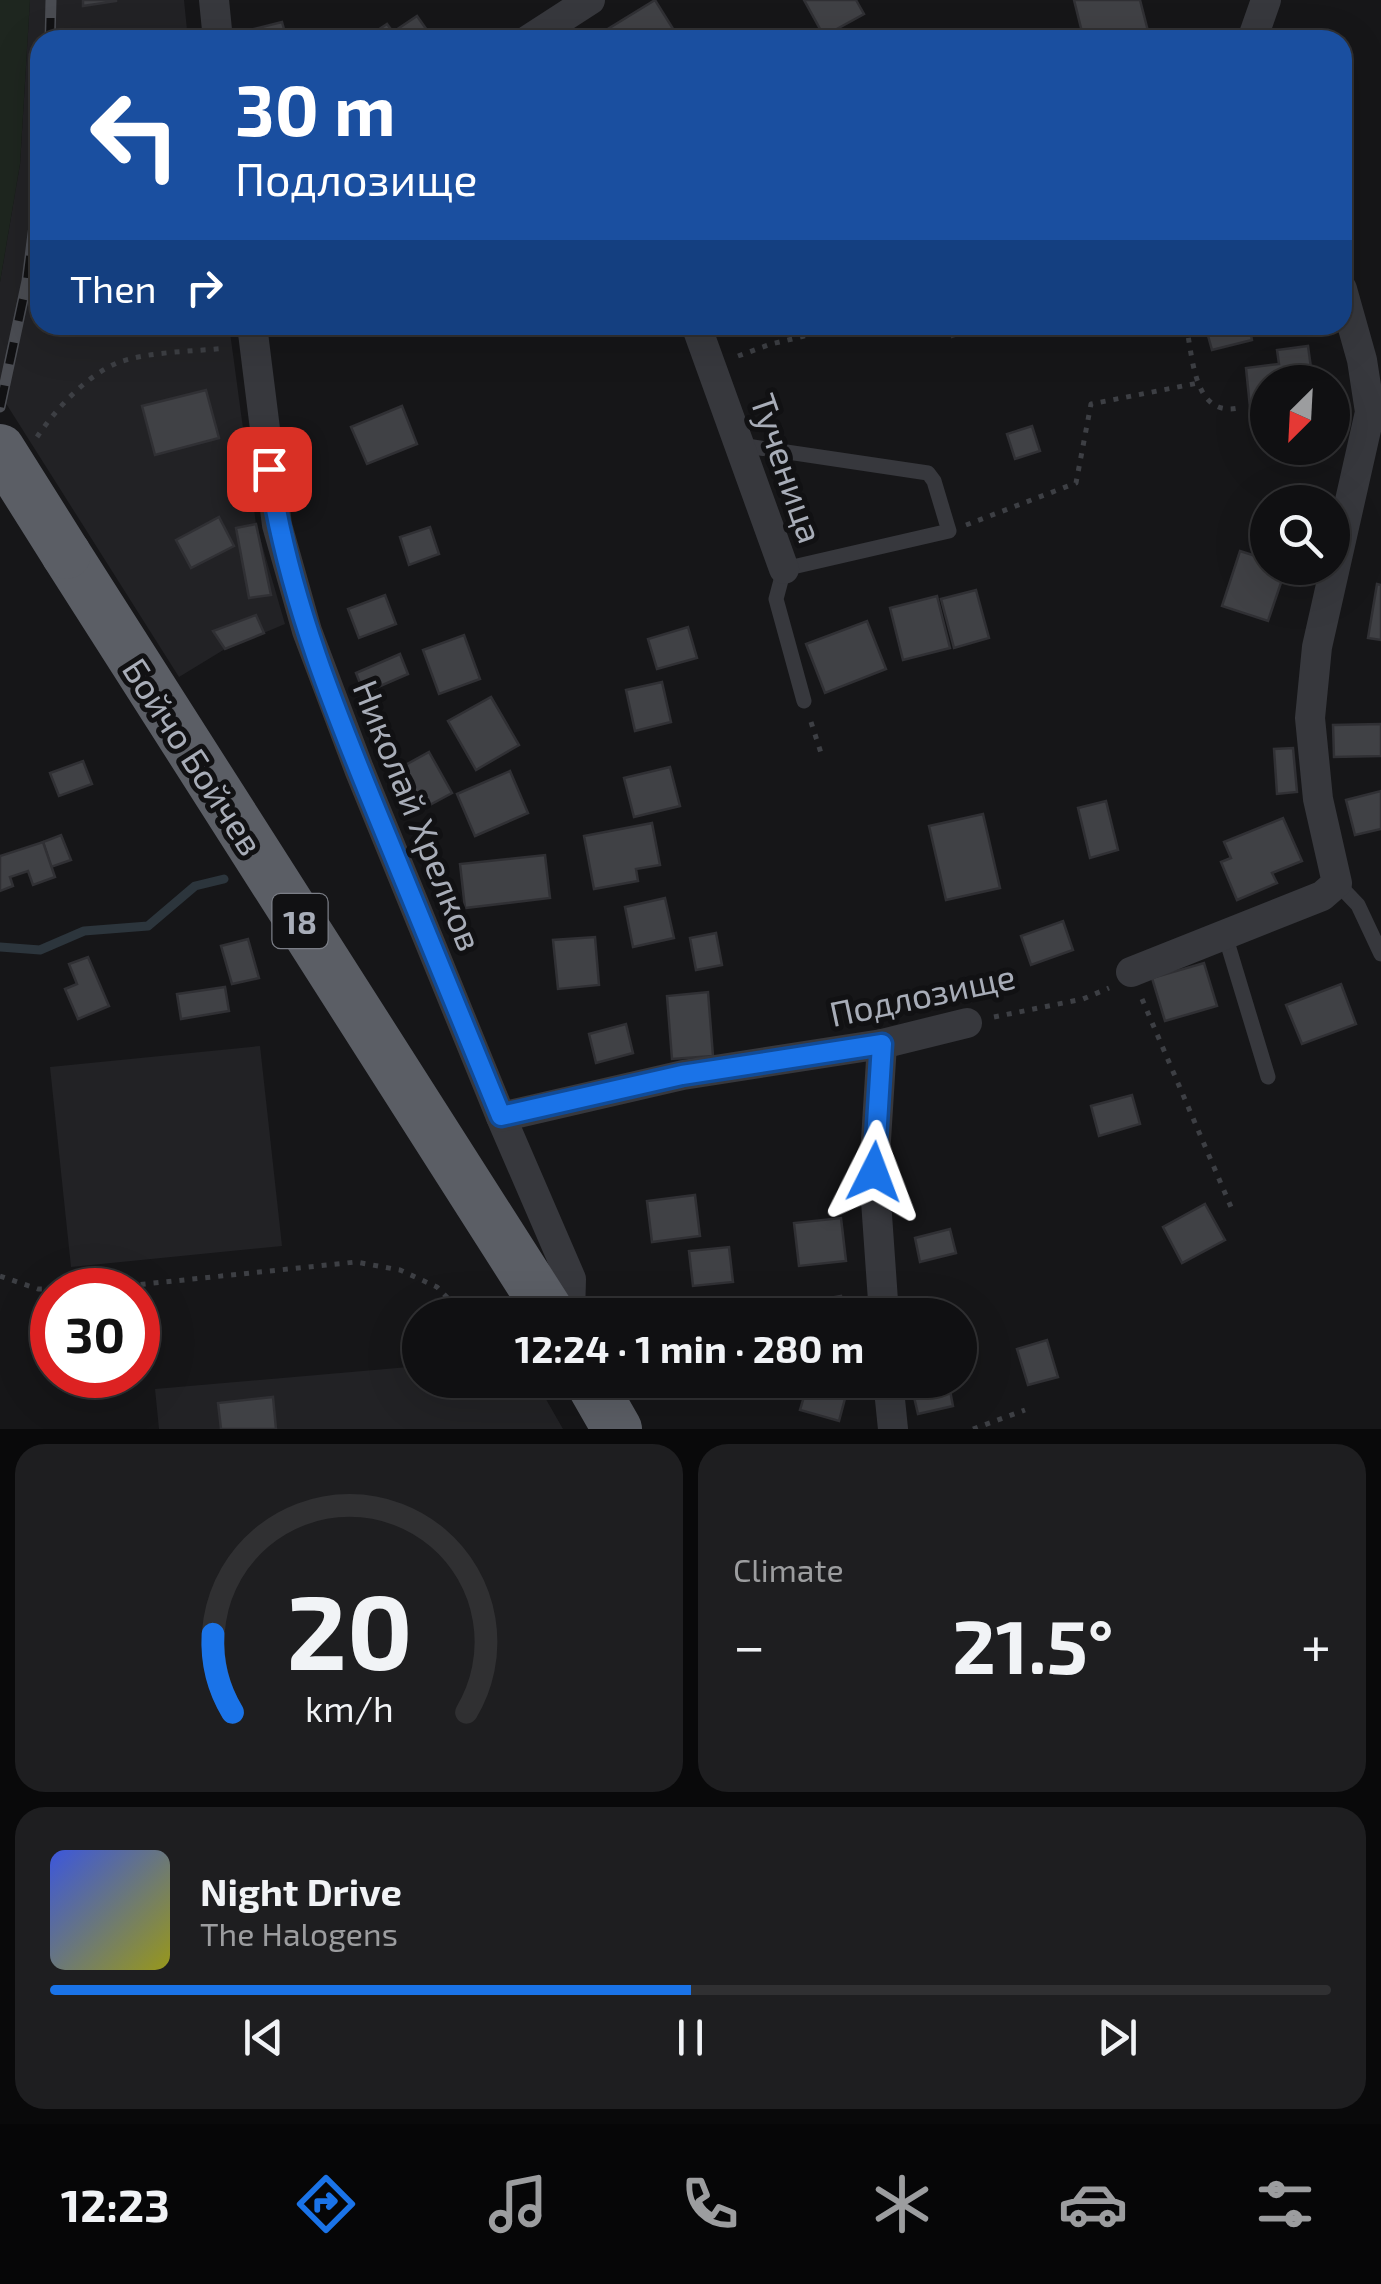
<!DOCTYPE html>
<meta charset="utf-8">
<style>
body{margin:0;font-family:"Exo 2",sans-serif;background:#1e1e20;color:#f1f3f6;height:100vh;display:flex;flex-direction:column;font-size:38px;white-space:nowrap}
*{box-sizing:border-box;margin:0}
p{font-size:32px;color:#9c9d9f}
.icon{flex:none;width:55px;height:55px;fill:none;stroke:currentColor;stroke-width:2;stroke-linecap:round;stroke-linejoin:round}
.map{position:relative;height:1429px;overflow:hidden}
.drawer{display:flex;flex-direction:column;gap:15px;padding:15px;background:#09090a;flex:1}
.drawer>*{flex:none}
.guide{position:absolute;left:30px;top:30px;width:1322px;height:305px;border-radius:30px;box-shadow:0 10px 40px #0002,0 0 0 2px #303032;background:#1a4fa0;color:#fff;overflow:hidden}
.needle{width:65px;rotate:204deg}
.fabs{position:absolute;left:1250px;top:365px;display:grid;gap:20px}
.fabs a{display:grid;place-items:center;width:100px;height:100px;border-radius:50%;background:#101012;box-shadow:0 10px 40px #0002,0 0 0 2px #303032;font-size:50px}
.speed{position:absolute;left:30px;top:1268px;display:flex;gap:20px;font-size:50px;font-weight:700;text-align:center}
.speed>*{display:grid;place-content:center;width:130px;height:130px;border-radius:50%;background:#101012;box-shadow:0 10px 40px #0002,0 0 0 2px #303032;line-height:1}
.speed .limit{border:15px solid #d22;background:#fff;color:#111}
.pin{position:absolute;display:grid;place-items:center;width:85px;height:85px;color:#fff;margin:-42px;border-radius:20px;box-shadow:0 5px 15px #0006}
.me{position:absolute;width:110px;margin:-55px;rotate:3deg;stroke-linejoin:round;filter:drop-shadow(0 0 8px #0008)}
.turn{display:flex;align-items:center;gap:35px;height:210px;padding:0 40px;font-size:45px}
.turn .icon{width:130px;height:130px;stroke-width:2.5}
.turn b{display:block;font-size:70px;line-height:85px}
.then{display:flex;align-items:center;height:95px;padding:0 40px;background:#0003;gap:20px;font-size:38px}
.big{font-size:75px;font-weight:700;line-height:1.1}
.drawer .card{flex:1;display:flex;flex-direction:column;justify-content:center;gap:15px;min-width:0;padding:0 35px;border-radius:30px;background:#1e1e20}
.drawer .dial{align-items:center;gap:0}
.dial svg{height:260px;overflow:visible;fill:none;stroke:#303032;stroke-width:7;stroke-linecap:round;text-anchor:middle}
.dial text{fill:#f1f3f6;stroke:none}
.song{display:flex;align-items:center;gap:30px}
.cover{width:120px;height:120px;border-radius:15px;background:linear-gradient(135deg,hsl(230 70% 55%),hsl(60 70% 35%))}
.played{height:10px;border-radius:5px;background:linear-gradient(90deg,#1a73e8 50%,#303032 50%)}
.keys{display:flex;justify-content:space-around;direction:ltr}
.heat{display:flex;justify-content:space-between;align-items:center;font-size:55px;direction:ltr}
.drawer .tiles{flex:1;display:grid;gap:15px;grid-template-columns:1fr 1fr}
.card:last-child{grid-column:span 2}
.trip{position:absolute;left:402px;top:1298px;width:575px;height:100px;border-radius:50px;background:#101012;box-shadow:0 10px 40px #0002,0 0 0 2px #303032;font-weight:700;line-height:100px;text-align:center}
.tab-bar{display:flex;height:160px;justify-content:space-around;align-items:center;background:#060607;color:#9c9d9f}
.tab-bar .icon{width:70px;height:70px}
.tab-bar .selected{color:#1a73e8}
.tab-bar b{font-size:45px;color:#f1f3f6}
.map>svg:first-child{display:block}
</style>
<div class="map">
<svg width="1381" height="1429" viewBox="0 0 1381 1429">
<rect width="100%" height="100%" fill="#161618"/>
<g fill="#222225">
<path d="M30,0H184L188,40H40V325H229L256,524L285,624L225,649L179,677L0,394V282L20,164Z"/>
<path d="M260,1046L282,1246L71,1267L50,1067Z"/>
<path d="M420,1366V1380H535L563,1429H159L155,1389Z"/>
</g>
<path fill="#1e261f" d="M0,0H30L20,164L0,282Z"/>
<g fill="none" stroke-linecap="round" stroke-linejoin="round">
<path stroke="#2c353c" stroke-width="9" d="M0,947L40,950L84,931L148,926L195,886L224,879"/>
</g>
<g fill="#404145" stroke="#303034" stroke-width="2.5">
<path d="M83,0H116V1L83,6Z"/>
<path d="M655,0L680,40H608L603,32Z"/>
<path d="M804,0H856L864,14L824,36Z"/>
<path d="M1074,0H1140L1148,31L1114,40H1084Z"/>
<path d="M417,16L434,40H363L387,24L393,32Z"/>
<path d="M282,22L287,40H253L250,30Z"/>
<path d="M948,325H986L952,337Z"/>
<path d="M1205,325H1249L1252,340L1212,350Z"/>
<path d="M1308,346L1313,382H1268V404L1250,407L1246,368L1279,364L1277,350Z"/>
<path d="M206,390L219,438L155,455L142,406Z"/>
<path d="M402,406L417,444L367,464L351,427Z"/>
<path d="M1032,426L1040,451L1015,459L1007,434Z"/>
<path d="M219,517L234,546L191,568L176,540Z"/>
<path d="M256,524L271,595L249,598L236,528Z"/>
<path d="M430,527L439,554L409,565L400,537Z"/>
<path d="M1240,551L1268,560V568H1286L1268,621L1222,606Z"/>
<path d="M1377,584L1381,585V640L1368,638Z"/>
<path d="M976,590L989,638L954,648L941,599Z"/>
<path d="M385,595L396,624L359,638L348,609Z"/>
<path d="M937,596L950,648L903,660L890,608Z"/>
<path d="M256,615L264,633L225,649L213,631Z"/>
<path d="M867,621L886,669L825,693L806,644Z"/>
<path d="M688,627L697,658L657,669L648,639Z"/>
<path d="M464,635L480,679L439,694L423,650Z"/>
<path d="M400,654L408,674L364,693L356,673Z"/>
<path d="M662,682L671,722L635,731L626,690Z"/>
<path d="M491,697L519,745L476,770L448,721Z"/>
<path d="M1381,724V756L1334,757L1333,725Z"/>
<path d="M1293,748L1297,792L1277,794L1274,749Z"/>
<path d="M429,752L452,793L411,815L389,774Z"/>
<path d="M83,761L92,784L59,796L50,773Z"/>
<path d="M670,767L680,806L634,817L624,778Z"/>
<path d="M510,771L528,813L475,836L457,794Z"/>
<path d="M1381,791V829L1355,835L1346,800Z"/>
<path d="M1106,801L1118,850L1090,858L1078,808Z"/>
<path d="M983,814L1000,888L946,900L929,826Z"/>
<path d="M1283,818L1302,861L1272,873L1277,883L1237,900L1221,862L1231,858L1224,842Z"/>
<path d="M652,823L660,865L636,869L638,881L594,889L584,836Z"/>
<path d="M61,835L71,860L51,867L43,842Z"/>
<path d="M43,842L55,877L33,885L28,871L10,877L13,886L0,891V856Z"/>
<path d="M545,855L550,898L465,908L460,864Z"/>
<path d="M665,898L674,938L633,947L625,907Z"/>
<path d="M1063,921L1073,950L1031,965L1021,936Z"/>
<path d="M716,933L722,965L696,970L690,938Z"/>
<path d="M595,937L599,985L558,989L553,940Z"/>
<path d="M248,939L259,978L232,984L221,946Z"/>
<path d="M88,957L109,1006L78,1019L65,989L77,984L69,964Z"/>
<path d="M1204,963L1217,1006L1165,1021L1152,978Z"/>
<path d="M1341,984L1356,1024L1302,1044L1286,1005Z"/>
<path d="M225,987L229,1011L181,1019L177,994Z"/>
<path d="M708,992L713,1056L672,1059L667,996Z"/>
<path d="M626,1024L633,1053L596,1063L589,1034Z"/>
<path d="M1132,1095L1140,1124L1099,1136L1091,1106Z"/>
<path d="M695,1195L700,1236L652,1242L647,1201Z"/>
<path d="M1205,1204L1225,1240L1182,1263L1163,1227Z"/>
<path d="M841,1218L846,1261L799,1266L794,1223Z"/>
<path d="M950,1229L956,1253L920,1262L915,1238Z"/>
<path d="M729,1247L733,1282L693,1286L689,1251Z"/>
<path d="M841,1296L845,1315H791L789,1305Z"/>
<path d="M1047,1340L1058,1377L1028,1385L1017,1349Z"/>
<path d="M809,1380H850L839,1421L800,1410Z"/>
<path d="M910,1380H948L953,1406L918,1414Z"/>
<path d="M273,1397L276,1429H221L218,1403Z"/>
</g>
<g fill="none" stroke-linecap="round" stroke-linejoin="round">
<g stroke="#3d3f44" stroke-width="5" stroke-dasharray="5 8" stroke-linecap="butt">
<path d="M1186,325C1193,356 1193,417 1238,408"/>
<path d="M738,356L771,344L851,325"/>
<path d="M37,437C55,410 86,376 117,363C149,351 191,352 225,348"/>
<path d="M966,525L1076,483L1091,404L1198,383"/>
<path d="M811,722L821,753"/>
<path d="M1142,999L1234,1214"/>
<path d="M994,1017L1083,999L1109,988"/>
<path d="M0,1276L38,1289H97L356,1262L400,1270L437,1287L464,1315"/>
<path d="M973,1429L1025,1410"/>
</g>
<g stroke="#37383d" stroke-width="15">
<path d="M740,445L928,473L934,481L949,531L784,569L776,599L804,701"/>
<path d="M1337,883L1358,905L1381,954"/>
<path d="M1225,935L1268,1077"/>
</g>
<g stroke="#37383d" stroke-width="30">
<path d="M214,0L218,40"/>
<path d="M528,40L590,0"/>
<path d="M1252,40L1266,0"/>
<path d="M252,325L277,525L307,631L359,769L501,1117L571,1279L570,1315"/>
<path d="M696,325L784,569"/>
<path d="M1131,972L1322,896L1337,883L1318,799L1310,718L1317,647L1370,412L1362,360L1342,289"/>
<path d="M882,1044L874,1172L884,1315"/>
<path d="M501,1117L683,1075L882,1044L967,1023"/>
<path d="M888,1380L893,1429"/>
</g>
<g stroke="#5b5e65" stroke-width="50">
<path d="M66,554L551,1315"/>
<path d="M589,1380L617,1429"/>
</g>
<defs>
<g id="rail">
<path d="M50,40L51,0"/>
<path d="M0,407L27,281L40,178"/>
</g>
</defs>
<use href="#rail" stroke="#4a4c52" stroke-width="11"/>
<use href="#rail" stroke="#111113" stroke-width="8" stroke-dasharray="22" stroke-linecap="butt"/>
<path stroke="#5b5e65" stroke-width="50" d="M0,449L66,554"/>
</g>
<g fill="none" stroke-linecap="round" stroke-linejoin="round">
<defs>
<path id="route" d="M269,469C288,599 338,719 388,840C425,932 463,1024 501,1116L682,1075L882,1044L874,1172"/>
</defs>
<use href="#route" stroke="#114b97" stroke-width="25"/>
<use href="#route" stroke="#1a73e8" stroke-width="18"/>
</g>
<g text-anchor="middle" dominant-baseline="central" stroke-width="10" stroke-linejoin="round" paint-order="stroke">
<rect fill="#111113" stroke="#7b7e86" stroke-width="2.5" x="272.5" y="894" width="55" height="54" rx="8"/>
<g font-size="32" font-weight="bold" fill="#a8adb8">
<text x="300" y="921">18</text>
</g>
<g font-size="35" fill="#a8adb8" stroke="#111113">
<text transform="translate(788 468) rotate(71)">Тученица</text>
<text transform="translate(194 756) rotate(57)">Бойчо Бойчев</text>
<text transform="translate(419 815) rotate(68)">Николай Хрелков</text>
<text transform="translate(922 994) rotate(-12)">Подлозище</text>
</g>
</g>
</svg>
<div class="fabs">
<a><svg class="needle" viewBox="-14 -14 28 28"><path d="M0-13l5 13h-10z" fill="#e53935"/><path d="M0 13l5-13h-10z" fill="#9c9d9f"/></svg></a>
<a><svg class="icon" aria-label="search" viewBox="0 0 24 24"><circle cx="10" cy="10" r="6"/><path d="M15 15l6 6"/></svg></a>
</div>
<div class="speed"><div class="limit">30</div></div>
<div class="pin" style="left:269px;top:469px;background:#d93025"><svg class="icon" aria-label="arrive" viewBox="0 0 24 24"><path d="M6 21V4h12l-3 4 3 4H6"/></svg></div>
<svg class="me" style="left:874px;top:1172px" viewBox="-20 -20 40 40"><path d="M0-17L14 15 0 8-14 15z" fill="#1a73e8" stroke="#fff" stroke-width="4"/></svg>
<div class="trip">12:24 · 1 min · 280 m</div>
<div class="guide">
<div class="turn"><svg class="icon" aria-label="left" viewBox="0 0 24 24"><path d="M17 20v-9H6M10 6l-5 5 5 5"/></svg><div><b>30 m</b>Подлозище</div></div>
<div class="then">Then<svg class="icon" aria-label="right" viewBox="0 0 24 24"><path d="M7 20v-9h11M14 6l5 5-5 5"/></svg></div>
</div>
</div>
<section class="drawer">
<div class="tiles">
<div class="card dial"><svg viewBox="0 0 100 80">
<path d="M14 69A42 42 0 1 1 86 69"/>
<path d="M14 69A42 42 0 0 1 8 45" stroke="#1a73e8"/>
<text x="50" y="56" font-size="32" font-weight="700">20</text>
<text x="50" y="72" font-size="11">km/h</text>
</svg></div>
<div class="card"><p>Climate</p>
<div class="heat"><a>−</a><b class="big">21.5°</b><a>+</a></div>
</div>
<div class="card">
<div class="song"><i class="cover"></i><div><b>Night Drive</b><p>The Halogens</p></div></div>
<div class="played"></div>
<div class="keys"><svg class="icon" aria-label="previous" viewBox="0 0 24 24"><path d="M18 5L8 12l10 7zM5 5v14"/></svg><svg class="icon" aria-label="pause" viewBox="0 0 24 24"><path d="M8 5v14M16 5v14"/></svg><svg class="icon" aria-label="next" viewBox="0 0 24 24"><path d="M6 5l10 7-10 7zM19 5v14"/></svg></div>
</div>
</div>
</section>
<nav class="tab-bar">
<b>12:23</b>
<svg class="icon selected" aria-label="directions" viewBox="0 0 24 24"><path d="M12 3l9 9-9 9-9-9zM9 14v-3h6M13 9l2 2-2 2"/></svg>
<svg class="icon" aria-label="music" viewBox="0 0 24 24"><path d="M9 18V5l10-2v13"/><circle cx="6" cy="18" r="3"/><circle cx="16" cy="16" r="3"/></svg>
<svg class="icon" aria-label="phone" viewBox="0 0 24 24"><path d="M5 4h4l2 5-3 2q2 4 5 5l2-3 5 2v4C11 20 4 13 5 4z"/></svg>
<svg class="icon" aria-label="climate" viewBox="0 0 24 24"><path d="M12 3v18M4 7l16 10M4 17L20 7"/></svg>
<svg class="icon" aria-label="car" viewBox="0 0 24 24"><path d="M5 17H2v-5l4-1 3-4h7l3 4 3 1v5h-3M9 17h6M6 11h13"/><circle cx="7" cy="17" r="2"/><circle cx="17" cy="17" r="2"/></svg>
<svg class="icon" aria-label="filters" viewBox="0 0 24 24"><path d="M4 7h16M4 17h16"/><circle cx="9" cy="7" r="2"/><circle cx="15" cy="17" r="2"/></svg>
</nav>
